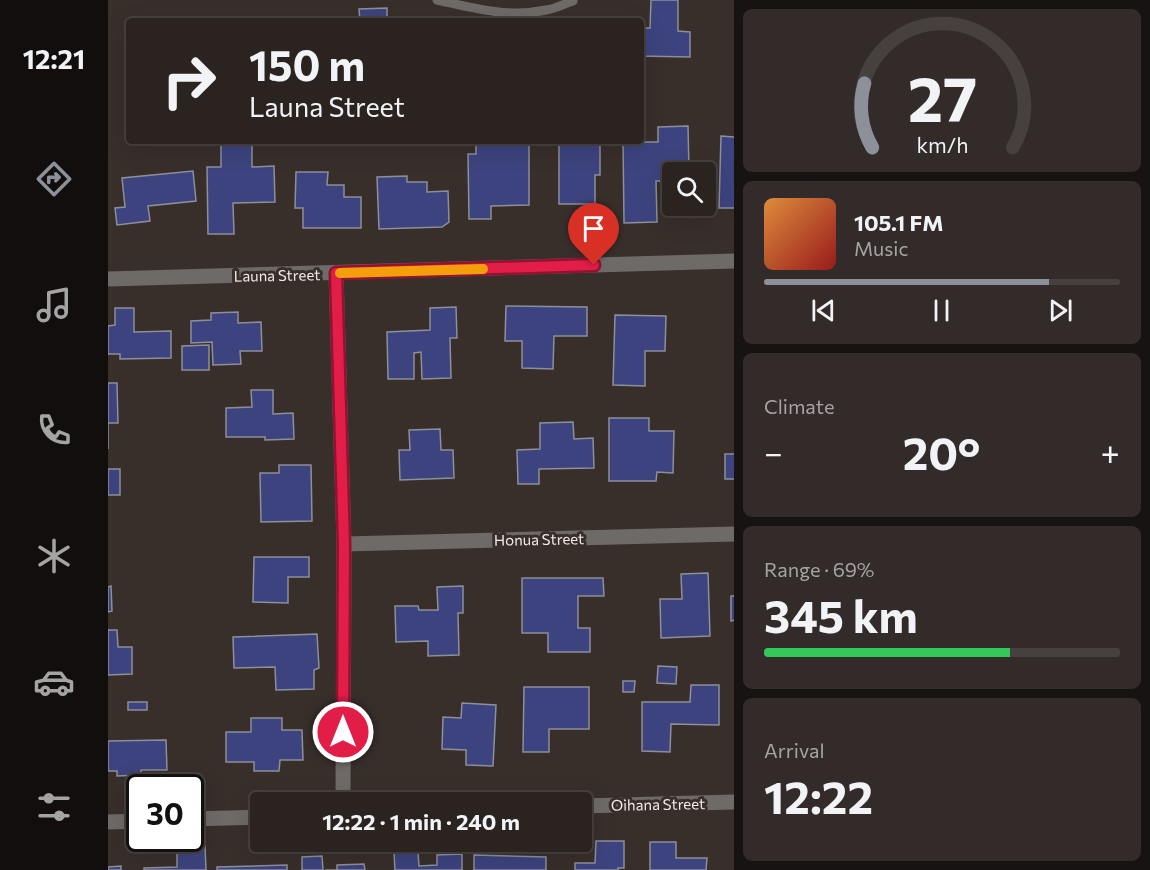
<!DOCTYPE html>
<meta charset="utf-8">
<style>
body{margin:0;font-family:Commissioner,sans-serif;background:#322b29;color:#f1f3f6;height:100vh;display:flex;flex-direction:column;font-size:22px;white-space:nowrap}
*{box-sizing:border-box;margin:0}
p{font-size:20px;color:#a5a4a5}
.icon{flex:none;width:33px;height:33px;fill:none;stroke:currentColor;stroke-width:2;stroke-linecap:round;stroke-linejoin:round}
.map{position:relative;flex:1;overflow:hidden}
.side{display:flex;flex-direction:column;gap:9px;padding:9px;background:#171312;width:416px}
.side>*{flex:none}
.hud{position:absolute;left:18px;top:18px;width:518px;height:126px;border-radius:6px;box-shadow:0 6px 24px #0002,0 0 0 2px #46403e;background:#2a2320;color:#f1f3f6;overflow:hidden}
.tools{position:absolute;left:554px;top:162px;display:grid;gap:12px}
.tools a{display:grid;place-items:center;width:54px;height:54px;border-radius:6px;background:#2a2320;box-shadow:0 6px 24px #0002,0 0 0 2px #46403e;font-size:30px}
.speed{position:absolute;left:18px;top:774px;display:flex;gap:12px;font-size:30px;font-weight:700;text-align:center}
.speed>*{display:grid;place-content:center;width:78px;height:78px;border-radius:50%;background:#2a2320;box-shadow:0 6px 24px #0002,0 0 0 2px #46403e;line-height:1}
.speed .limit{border:3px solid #111;border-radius:9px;background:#fff;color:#111}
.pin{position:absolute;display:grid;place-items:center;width:51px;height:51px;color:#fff;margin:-62px -26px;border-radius:50% 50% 50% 0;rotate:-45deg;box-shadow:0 0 6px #0007}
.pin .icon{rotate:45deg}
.me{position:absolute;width:66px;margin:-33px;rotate:0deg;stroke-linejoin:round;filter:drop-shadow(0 0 4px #0008)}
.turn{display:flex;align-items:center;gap:21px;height:126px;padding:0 24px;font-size:27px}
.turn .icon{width:78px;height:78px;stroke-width:2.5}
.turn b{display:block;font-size:42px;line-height:51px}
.big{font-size:45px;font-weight:700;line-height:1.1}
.side .widget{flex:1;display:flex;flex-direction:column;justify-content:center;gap:9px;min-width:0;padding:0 21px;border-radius:9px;background:#322b29}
.side .dial{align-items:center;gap:0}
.dial svg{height:156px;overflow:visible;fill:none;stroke:#46403e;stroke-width:7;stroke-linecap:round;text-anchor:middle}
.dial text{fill:#f1f3f6;stroke:none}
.song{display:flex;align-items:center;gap:18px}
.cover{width:72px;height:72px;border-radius:9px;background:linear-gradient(135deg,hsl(30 70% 55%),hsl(0 70% 35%))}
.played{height:6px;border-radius:3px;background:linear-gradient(90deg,#8c9099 80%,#46403e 80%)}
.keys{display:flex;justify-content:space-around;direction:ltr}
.heat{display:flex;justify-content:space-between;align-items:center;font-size:33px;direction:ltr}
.charge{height:9px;border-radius:4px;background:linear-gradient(90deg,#34c759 69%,#46403e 0)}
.trip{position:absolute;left:142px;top:792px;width:342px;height:60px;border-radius:6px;background:#2a2320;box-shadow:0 6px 24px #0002,0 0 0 2px #46403e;font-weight:700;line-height:60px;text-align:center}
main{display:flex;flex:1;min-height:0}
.tab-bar{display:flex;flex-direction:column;width:108px;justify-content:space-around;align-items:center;background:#110e0d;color:#a5a4a5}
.tab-bar .icon{width:42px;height:42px}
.tab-bar .active{color:#8c9099}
.tab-bar b{font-size:27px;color:#f1f3f6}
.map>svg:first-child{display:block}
</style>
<main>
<nav class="tab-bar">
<b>12:21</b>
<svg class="icon active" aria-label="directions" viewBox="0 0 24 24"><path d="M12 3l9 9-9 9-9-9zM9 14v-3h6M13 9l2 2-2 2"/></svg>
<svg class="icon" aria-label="music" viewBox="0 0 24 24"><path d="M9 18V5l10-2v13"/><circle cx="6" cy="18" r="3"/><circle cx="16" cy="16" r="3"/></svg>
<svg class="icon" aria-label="phone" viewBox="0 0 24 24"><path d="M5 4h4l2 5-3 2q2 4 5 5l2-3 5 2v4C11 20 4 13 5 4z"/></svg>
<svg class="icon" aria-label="climate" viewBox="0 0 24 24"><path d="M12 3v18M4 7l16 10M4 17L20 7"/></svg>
<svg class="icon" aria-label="car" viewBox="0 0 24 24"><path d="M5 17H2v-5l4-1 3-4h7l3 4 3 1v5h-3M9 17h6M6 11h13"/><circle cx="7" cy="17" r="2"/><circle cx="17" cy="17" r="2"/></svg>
<svg class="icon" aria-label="filters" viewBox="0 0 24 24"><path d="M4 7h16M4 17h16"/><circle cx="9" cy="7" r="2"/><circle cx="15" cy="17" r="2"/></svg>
</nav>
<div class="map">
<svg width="627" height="870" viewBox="0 0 627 870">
<rect width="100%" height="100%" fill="#382f2b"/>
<g fill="#3d437e" stroke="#8d8f99" stroke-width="1.5">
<path d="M543,0H570V31L582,32V57L532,56V28H542Z"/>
<path d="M279,8V21H252L251,9Z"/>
<path d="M580,126L581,172H564V181H548L549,222L516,223L515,142H550V127Z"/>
<path d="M613,136L627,137V208H611Z"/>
<path d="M113,141H144V167L166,166L167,202L125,203L126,234H100L99,167H113Z"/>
<path d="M368,141H397V145H421V205L383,206V219H361L360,154H368Z"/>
<path d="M451,141H492V175H487V204H451Z"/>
<path d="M85,171L88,201L40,206L42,221L9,225L7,208L17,207L14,178Z"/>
<path d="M188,172H220L219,185H236V197H253V228H195V208H187Z"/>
<path d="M299,176V182H319V192L340,191L341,222L334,227L271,229L269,177Z"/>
<path d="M398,306L479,307V336H446L445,369L414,368V341H397Z"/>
<path d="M348,307L349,338H342L343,378L314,379L313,352L306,353V379H280L279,332L322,330V308Z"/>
<path d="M7,308H26V332L63,331V358L12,359V354H0V326L7,325Z"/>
<path d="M130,312V323L153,322L154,351H132L133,364L105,365L104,342L83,343V321L103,320V313Z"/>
<path d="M507,315L558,316L557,351H537V386L505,385Z"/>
<path d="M101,345V370H74V346Z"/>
<path d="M0,383H9L10,423H0V449Z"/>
<path d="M143,390H165V414L185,413L186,439L157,440V437H118V408L144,407Z"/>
<path d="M501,418H541V431H566L565,473L549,472L548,481H501Z"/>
<path d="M465,422L466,439L485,438L486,468L431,469V484H410L409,450L432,449V423Z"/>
<path d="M332,429L333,450H345L346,478L292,480L291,450H302L301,430Z"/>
<rect x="617" y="454" width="10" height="25"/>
<path d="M171,465H203L204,521L153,522L152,473H171Z"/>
<rect x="0" y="469" width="12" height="26"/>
<path d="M146,557H201V577H180V603L145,602Z"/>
<path d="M600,573L602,636L553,638L552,599H574L573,574Z"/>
<path d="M414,578H495L496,596H470V628H482V652H440V633H414Z"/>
<path d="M3,586L4,611L0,612V587Z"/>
<path d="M355,586V613H350L351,655L320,656V641L288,642L287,606H310L311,610H330L329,587Z"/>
<path d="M623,596H627V620L623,621Z"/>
<path d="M0,630H9L10,647H24V674L0,675Z"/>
<path d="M209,634L211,668L206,670V689L168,690L167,667L126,668L125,637Z"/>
<path d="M550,666L569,667L568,684L549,683Z"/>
<path d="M515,681H527L526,692H515Z"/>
<path d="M583,685H611V725L563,724L562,752L534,751V702H582Z"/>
<path d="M416,687H481V729H441V752H415Z"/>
<rect x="20" y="702" width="19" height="8"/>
<path d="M354,703L388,705L385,766L358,765V750L334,749L335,717L353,718Z"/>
<path d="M143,718H174V730H194L195,760H172L171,771H146V762H118V732H143Z"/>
<path d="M58,740L59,770H33V775L9,776V771H0V741Z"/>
<path d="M488,841H516V868H510V870H467V863H487Z"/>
<path d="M542,842H568V858H599L598,870H542Z"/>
<path d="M97,845L98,870H36V868L69,867V846Z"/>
<path d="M310,852L311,866L329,865V855L354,854V870H287L286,853Z"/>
<path d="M366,855L438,857V870H366Z"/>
<path d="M214,856L215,870H194V857Z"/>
<path d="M256,864L257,870H217H229V865Z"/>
<path d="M179,865V870H109V867Z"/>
<path d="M13,866V870H0V867Z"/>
</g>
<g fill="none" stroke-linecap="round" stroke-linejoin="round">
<path stroke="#6e6a68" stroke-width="9" d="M329,0C365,8 401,18 438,10C447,9 456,4 465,1"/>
<g stroke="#6e6a68" stroke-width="15">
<path d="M228,273L236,544L235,802"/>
<path d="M0,279L627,261"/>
<path d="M236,544L627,534"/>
<path d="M474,806L627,802"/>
<path d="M82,819L153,817"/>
<path d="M0,822L32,821"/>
</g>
</g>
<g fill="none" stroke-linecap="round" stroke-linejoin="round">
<defs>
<path id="route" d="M235,732L236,544L228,273L486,265"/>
</defs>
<use href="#route" stroke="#92132f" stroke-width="15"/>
<use href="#route" stroke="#e11d48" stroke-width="10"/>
<path stroke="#f59e0b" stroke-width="10" d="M232,273L375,269"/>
</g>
<g text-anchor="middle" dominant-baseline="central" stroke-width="6" stroke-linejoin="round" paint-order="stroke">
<g font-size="15" fill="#f1eae8" stroke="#382f2b">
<text transform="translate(169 275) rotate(-1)">Launa Street</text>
<text transform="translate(431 539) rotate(-1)">Honua Street</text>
<text transform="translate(550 804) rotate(-1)">Oihana Street</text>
</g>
</g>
</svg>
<div class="tools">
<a><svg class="icon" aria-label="search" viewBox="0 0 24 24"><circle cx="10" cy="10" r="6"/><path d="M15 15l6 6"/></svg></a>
</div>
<div class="speed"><div class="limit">30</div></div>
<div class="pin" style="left:486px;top:265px;background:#d93025"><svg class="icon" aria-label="arrive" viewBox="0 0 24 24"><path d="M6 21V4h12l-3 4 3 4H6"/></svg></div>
<svg class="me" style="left:235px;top:732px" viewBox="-20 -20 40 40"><circle r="17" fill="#e11d48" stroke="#fff" stroke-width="3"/><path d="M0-11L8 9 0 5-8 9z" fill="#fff"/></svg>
<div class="trip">12:22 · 1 min · 240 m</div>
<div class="hud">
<div class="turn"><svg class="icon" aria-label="right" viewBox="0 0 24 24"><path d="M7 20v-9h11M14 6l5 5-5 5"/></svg><div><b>150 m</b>Launa Street</div></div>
</div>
</div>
<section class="side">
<div class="widget dial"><svg viewBox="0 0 100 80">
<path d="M14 69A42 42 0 1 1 86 69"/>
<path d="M14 69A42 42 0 0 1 10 36" stroke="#8c9099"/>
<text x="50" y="56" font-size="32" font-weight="700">27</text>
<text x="50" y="72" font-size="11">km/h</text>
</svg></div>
<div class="widget">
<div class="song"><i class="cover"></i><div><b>105.1 FM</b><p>Music</p></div></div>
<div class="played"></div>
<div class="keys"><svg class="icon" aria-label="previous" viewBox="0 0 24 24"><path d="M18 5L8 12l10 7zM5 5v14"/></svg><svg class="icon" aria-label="pause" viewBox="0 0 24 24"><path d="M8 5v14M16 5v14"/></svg><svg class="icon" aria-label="next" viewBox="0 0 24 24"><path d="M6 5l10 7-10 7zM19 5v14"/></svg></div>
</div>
<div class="widget"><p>Climate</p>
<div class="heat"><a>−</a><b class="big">20°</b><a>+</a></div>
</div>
<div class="widget"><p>Range · 69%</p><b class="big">345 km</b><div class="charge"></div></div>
<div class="widget"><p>Arrival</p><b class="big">12:22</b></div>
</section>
</main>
